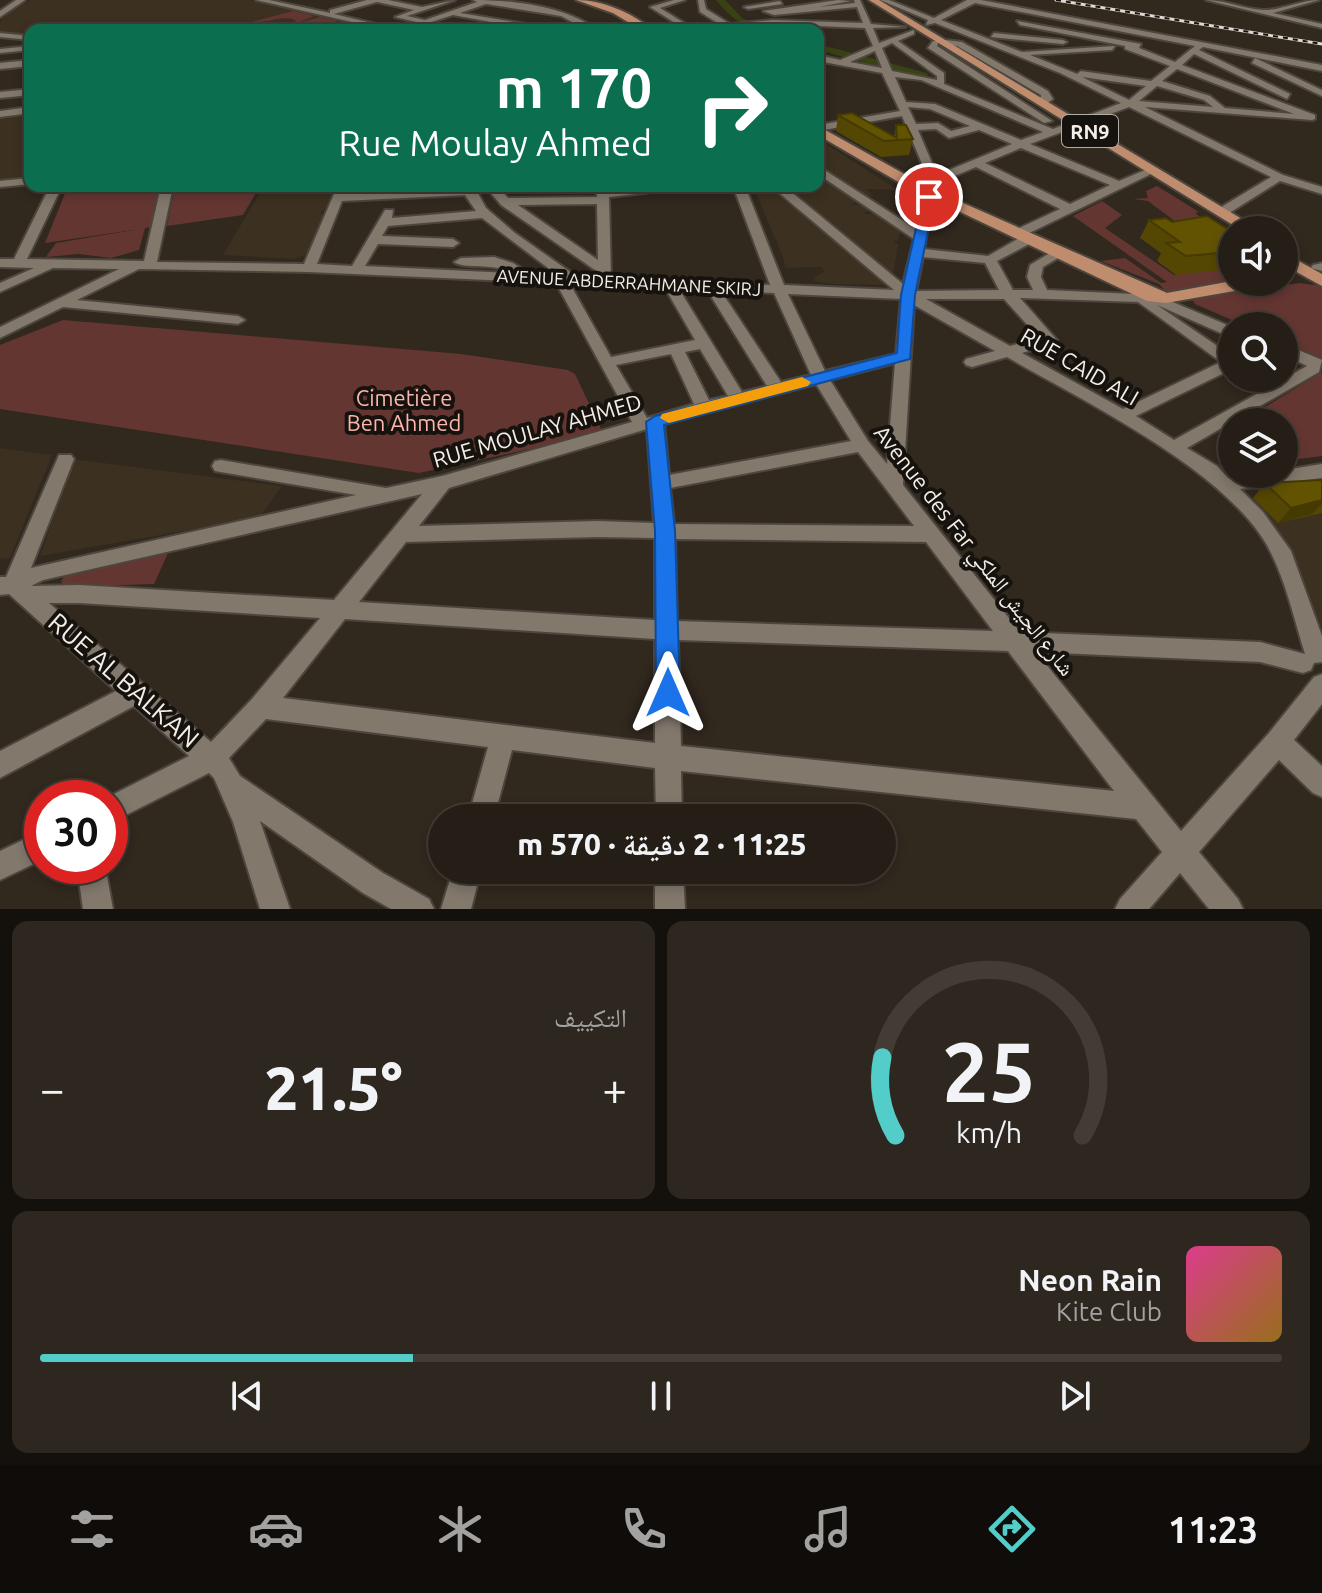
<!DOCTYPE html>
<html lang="ar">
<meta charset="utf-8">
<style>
body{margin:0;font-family:Ubuntu,"Noto Naskh Arabic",sans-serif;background:#2d271f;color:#f1f3f6;direction:rtl;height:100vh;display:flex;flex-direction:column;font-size:30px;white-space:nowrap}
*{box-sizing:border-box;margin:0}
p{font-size:26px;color:#a3a2a1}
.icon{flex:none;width:44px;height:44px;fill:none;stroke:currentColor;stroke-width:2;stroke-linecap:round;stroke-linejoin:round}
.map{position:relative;height:909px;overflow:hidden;direction:ltr}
.panel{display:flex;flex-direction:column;gap:12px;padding:12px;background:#14100c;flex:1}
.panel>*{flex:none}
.hud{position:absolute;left:24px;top:24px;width:800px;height:168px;border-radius:16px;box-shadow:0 4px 12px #0003,0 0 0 2px #423c35;direction:rtl;background:#0b6e4f;color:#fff;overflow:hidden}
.controls{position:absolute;left:1218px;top:216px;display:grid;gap:16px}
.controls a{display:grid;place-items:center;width:80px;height:80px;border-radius:50%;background:#251e16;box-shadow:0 4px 12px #0003,0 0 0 2px #423c35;font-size:40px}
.speed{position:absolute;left:24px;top:780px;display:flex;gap:16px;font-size:40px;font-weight:700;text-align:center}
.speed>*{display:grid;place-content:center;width:104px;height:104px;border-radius:50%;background:#251e16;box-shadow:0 4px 12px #0003,0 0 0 2px #423c35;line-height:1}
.speed .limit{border:12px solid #d22;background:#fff;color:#111}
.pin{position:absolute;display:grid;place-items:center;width:68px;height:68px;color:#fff;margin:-34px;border:4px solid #fff;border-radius:50%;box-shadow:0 2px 8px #0007}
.me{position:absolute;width:88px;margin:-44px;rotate:0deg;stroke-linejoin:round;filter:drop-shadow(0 0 6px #0008)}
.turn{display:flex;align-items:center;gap:28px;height:168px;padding:0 40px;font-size:36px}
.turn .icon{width:104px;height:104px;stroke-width:2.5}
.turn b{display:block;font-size:56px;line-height:68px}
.big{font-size:60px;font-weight:800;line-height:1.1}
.panel .card{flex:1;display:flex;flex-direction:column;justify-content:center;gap:12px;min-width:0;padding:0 28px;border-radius:16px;background:#2d271f}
.panel .dial{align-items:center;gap:0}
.dial svg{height:208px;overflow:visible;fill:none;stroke:#423c35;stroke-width:7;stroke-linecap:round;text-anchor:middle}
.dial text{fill:#f1f3f6;stroke:none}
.song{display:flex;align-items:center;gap:24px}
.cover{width:96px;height:96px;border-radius:12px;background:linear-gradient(135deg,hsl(330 70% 55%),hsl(40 70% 35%))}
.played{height:8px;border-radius:4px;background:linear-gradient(90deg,#53cdc9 30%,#423c35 30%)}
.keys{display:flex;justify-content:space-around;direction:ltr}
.heat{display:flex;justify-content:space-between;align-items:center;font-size:44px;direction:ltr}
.panel .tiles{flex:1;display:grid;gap:12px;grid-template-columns:1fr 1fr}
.card:last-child{grid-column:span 2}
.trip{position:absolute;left:428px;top:804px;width:468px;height:80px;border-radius:40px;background:#251e16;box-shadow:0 4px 12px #0003,0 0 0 2px #423c35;font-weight:800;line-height:80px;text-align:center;direction:rtl}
.tab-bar{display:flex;height:128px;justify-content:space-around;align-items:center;background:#0f0c09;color:#a3a2a1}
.tab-bar .icon{width:56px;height:56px}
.tab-bar .on{color:#53cdc9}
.tab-bar b{font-size:36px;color:#f1f3f6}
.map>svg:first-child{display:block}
</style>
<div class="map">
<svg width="1322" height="909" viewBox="0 0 1322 909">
<rect width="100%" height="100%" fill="#31281e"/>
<g fill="#3c3020">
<path d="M31,0H249L382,30H30V36L0,33V22L10,11Z"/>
<path d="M30,114V178L0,182V117Z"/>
<path d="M818,139L898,190L866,189L873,196L860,195L818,167Z"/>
<path d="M818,174L858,202L850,205H862L870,210L862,214H878L900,231L898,241L893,240L898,245L893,276H887L783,186H818Z"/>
<path d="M280,186H336L328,206L320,213L324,215L308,254L294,259L223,255L262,189Z"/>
<path d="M753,186H772L886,285L831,284L814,281V277L824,272L821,267L785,268L783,257Z"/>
<path d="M0,448L52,455L10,558L0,559Z"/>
<path d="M73,459L282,486L259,518L40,556Z"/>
<path d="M1322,489V629L1283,537L1251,498Z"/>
</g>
<g fill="#643632">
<path d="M293,11L314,16L298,23L320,17L337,21L326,27L344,22L361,26L352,30H322L311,26L292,30L297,26L272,27L275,22H296L293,19C278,16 268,23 252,22Z"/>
<path d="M68,186H160L151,227L145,228L139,250L111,258L79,254L46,257L56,243L140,229L45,243Z"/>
<path d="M175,186H260L243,215L167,226Z"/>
<path d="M1157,186L1199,212L1195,213L1203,219L1210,218L1232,232L1188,231L1148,201L1133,199L1148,198L1146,191Z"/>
<path d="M1102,201L1122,215L1105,228L1174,275L1232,266V282L1169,295L1159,284L1101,261L1125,258L1161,283L1167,282L1073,216Z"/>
<path d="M1299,283L1322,286V358L1284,342V326H1246L1195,304L1192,299Z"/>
<path d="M63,320L461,354L568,370L575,374L603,433L419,473L0,409V345Z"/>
<path d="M1322,372V456L1284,461V422H1241Z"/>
<path d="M168,553L154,584L64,587L61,581L66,574Z"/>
</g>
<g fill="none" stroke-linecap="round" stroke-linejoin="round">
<g fill="#384215" fill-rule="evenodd">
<path d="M716,0H725L742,18L770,30C745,30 731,18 716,0Z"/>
<path d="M818,44L927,73L928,75L923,78L818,50Z"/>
</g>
<defs>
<g id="minor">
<path d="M16,0H25L0,17V11Z"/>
<path d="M256,0H269L330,13V10L367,0H388L422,7L455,0L407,16L425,20L477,2L473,0C513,0 564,6 598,30L581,26L520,30L523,28L453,15L425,24L395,17L414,10L377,2L334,14L401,30H387ZM486,4L561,16L574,23L538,26L460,13Z"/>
<path d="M674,0H685L660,8L694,29L721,25L700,12L698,0H704L706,9L730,24L772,20L863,23L857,7L774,15L763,11L838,0L850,1L819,7L855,3L854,0H860L871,24L905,27L873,28L879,43L914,30V34L898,41L944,73V84L1053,129L1121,103L1060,73L935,23L926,25L928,20L880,0H889L934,18L967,0H981L1322,65V71L1203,47L1199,50L1290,94L1287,99L1194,54L1182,65L1315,115V119L1312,120L1145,107L1283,175L1322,187V194L1280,181L1226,215H1218V209L1271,177L1129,107L1030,144L1119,181L1145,170L1151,173L1149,175L1021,237H1013V231L1060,209L976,167L938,183L937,190H929L925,171L902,116L818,131V125L900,111L882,73L818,61V55L840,60L873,46L865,28L772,24L686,30L650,7ZM975,3L1195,46L1175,62L1139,48L1141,44L1017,21L1020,25L1125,46V49L1170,66L1151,81L1081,71L1077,74L1030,55L1112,50L1115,46L1022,52L941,20ZM892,43L937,76V80L892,71L882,48ZM875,51L882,68L850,62ZM1177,69L1294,114L1225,108L1210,96L1162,81ZM895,77L921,80L1043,132L1021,140L935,104L906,102ZM1082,77L1146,86L1129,100ZM1157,86L1204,100L1213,107L1139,101ZM908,107L930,109L970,126L951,131L938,123L916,124ZM936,129L949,138L979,130L1012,144L937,175L918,130ZM1021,148L1110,185L1070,204L985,163Z"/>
<path d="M1206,0C1226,0 1244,9 1263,10C1279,11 1301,0 1319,0L1273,13L1322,24V28Z"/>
<path d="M780,1L782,4L748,9L744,7Z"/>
<path d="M0,33L30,36V40L0,37Z"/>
<path d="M994,33L1063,40L1067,42L1063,44L991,37Z"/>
<path d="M946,40L962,42L1048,91L1053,99L1046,104H1040L1041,95L957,46L943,44Z"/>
<path d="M933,41H939L937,46L1052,121L1044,123L928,48Z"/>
<path d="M30,46V50L0,53V49Z"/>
<path d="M1255,58L1322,90V96L1252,63Z"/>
<path d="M30,60V66L0,69V63Z"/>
<path d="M30,89V95L0,98V92Z"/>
<path d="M30,107V113L0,117V111Z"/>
<path d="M818,166L916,229L923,197L933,195L924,249L988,256L1023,236H1033V242L997,261L1013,290H1033L1027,277L1030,265L1058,248L1063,249V255L1043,267L1041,277L1047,290L1156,295L1232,327V338L1157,305L1232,356V369L1136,416L1174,440L1307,366L1284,355V344L1322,360L1319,372L1187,448L1217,466L1228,478L1284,474V470L1322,464V478L1240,489L1263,512L1291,551L1322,636V662L1314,663L1311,670L1303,673L1260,662L1036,652L1181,831L1269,733L1314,677L1322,674V704L1294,740L1322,766V797L1313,793L1279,760L1199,852L1238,899L1243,909H1209L1180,873L1149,909H1115L1120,899L1162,852L1136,819L681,771L682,818H656L655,768L512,750L494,818H468L488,747L266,719L229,758L240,776L383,873L429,899L434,909H391L363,893L260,821L290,909H260L233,822L214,778L209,773L110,823V798H106L189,756L134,706L0,778V751L116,691L9,594L0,595V577H6L59,455H71L74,459L31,568L356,495L215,471L212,466L215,461L221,460L386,488L442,476L632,422L556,283L309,272L139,269L77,300L238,316L245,320L238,324L63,307L0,338V327L119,269L53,268L0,292V283L34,268L0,267V259H14L50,186H62L27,259L144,261L161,186H173L157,262L304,264L337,187H345V194L474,186L486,208L515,233L576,276L598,277V272L501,205L485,186H497L508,198L597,197V186H609V190L683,186L677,189L609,197L611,277L770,285L733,186H745L784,285L894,290L771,186H784L903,284L914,239L818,174ZM465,195L476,211L392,218L393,210H385L352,266L317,264L342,201ZM597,204L598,260L518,205ZM482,218L556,274H530L513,263L494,257L461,258L454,262C466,270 492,262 512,273L365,266L378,244L453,247L459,243L453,239L382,236L388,226ZM923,257L985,263L999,290L916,291ZM570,284L665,288L695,340L611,357ZM679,289L707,290L767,386L742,392ZM721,291L774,293L811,375L781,382ZM788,294L901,299L896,354L825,371ZM1020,298L1138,302L1221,362L1123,409L1022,353L1054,343L1057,340ZM926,299H1004L1039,338L1010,346ZM914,305L995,351L966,359L964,362L966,365L972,367L1007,357C1083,401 1235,474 1272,555C1287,586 1295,622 1305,654L1260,642L1020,632L903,485ZM700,349L728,396L709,400L685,352ZM671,354L694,404L647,418L616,365ZM895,363L887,464L868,441L830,380ZM816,384L851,441L669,475L664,424ZM647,429L654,523L598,521L419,526L449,488ZM858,452L914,526L674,524L670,488ZM422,494L334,600L79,585L31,586L43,580ZM598,537L655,538V620L359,602L406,542ZM675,539L926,542L993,631L677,621ZM49,603H79L320,618L252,699L211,742ZM345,619L655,639V743L283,698ZM678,640L1008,651L1114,791L681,746Z"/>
<path d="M30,178V184L0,187V181Z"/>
<path d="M1322,263V271L1311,268L1313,265Z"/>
<path d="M42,831V860L0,880V851Z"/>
<path d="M77,866H105L113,909H83Z"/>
<path d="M453,870H481L471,909H441Z"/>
<path d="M655,870H683L685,909H655Z"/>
</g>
<g id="major">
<path d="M576,0C603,0 632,13 653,30H641L613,13Z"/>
<path d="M869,0H879L1260,230H1241Z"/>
<path d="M818,126L924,185L926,188L914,191L818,135Z"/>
<path d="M938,192L1167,293L1232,281L1265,282L1257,287L1166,303L1147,301L933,199L931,196Z"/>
<path d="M1284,253L1322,274V286L1284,265Z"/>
</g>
</defs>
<use href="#minor" stroke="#4d463e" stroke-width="4"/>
<use href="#major" stroke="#4d463e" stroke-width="4"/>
<use href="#minor" fill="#82786c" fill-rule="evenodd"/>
<use href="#major" fill="#bf8c6d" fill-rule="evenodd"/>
<defs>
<path id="rail" d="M1056,0L1322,44"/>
</defs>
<use href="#rail" stroke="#dfd9d1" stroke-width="3"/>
<use href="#rail" stroke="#16120d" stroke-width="2" stroke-dasharray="5" stroke-linecap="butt"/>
</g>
<g fill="#544703">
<path d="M838,115L894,137L896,125L913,139L909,155L881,157L836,131Z"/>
<path d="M1149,220L1172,222L1232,232V266L1222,267L1220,270L1176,275L1157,261L1161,253L1140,238Z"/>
<path d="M1322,480V513L1278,523L1253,498L1265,483Z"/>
</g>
<path fill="#453a02" d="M1322,500V504L1312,514L1278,523L1291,508Z"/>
<g fill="#625303" stroke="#453a02" stroke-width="2">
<path d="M852,113L897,138L896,125H906L913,139L884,141L838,115Z"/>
<path d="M1207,216L1232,232V249H1226L1230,252L1186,256L1166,243L1180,242L1149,220L1166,218L1172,222Z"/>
<path d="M1322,480V500L1291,508L1265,483Z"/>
</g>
<path fill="#1a73e8" stroke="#114b97" stroke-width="2" d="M929,193L935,197L915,295L910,359L664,425L675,531L680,693L676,701L668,704L659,701L656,693L655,531L646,422L655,416L897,353L901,295L923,197Z"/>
<path fill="#f59e0b" d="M802,377L811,382L808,386L669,423L660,418L662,414Z"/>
<g text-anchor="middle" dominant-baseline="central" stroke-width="8" stroke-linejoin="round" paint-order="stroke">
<g font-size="18" fill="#f4eee7" stroke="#16120d">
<text transform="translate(629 282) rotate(3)">AVENUE ABDERRAHMANE SKIRJ</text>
</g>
<rect fill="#16120d" stroke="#b1aca6" stroke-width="2" x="1062" y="115" width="56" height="32" rx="6"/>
<g font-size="20" font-weight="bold" fill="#f4eee7">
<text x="1090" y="131">RN9</text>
</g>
<g font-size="22" fill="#f4eee7" stroke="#16120d">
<text transform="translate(1080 366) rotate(30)">RUE CAID ALI</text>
<text transform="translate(537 430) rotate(-16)">RUE MOULAY AHMED</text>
<text transform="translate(975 550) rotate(52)">Avenue des Far شارع الجيش الملكي</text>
</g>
<g font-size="22" fill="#fcb4ad" stroke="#16120d">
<text x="404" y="397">Cimetière<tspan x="404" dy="25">Ben Ahmed</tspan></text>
</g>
<g font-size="26" fill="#f4eee7" stroke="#16120d">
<text transform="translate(124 680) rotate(41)">RUE AL BALKAN</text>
</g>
</g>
</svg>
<div class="controls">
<a><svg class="icon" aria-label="sound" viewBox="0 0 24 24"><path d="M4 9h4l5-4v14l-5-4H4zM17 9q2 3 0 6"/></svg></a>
<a><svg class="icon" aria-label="search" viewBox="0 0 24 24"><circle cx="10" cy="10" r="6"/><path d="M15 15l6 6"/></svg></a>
<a><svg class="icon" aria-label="layers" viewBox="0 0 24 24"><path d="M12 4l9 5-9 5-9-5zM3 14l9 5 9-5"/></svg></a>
</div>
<div class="speed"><div class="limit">30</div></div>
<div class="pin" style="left:929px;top:197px;background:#d93025"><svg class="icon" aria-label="arrive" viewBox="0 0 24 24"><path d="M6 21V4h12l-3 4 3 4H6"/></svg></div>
<svg class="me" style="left:668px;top:693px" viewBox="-20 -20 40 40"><path d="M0-17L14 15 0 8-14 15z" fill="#1a73e8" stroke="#fff" stroke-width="4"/></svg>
<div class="trip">11:25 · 2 دقيقة · 570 m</div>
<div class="hud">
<div class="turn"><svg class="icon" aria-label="right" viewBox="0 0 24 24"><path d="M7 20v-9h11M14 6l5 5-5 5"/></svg><div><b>170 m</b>Rue Moulay Ahmed</div></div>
</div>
</div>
<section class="panel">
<div class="tiles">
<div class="card dial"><svg viewBox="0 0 100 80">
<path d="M14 69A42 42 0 1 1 86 69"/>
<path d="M14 69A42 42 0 0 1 9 39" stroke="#53cdc9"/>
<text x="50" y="56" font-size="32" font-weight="700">25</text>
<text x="50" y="72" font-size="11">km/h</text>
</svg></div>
<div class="card"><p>التكييف</p>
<div class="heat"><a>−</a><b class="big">21.5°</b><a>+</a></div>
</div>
<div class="card">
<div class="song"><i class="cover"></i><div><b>Neon Rain</b><p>Kite Club</p></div></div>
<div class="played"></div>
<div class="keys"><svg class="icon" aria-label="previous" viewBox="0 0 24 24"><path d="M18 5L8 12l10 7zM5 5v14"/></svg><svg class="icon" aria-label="pause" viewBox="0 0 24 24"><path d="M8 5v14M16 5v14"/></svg><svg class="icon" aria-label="next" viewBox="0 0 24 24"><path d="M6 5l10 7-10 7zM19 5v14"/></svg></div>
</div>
</div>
</section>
<nav class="tab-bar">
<b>11:23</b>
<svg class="icon on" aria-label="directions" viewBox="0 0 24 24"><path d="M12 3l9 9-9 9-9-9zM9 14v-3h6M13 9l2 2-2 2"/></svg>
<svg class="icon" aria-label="music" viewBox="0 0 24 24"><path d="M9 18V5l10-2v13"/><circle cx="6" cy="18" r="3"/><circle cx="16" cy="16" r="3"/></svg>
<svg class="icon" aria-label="phone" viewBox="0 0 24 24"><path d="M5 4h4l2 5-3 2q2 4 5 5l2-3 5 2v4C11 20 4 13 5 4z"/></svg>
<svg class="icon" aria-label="climate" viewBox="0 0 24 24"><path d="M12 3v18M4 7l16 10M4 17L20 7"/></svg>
<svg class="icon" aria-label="car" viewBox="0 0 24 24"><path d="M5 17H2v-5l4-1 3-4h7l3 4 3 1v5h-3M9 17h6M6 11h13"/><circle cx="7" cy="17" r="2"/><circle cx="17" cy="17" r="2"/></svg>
<svg class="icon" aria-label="filters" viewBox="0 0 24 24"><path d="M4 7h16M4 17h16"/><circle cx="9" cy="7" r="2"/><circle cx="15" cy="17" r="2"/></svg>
</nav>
